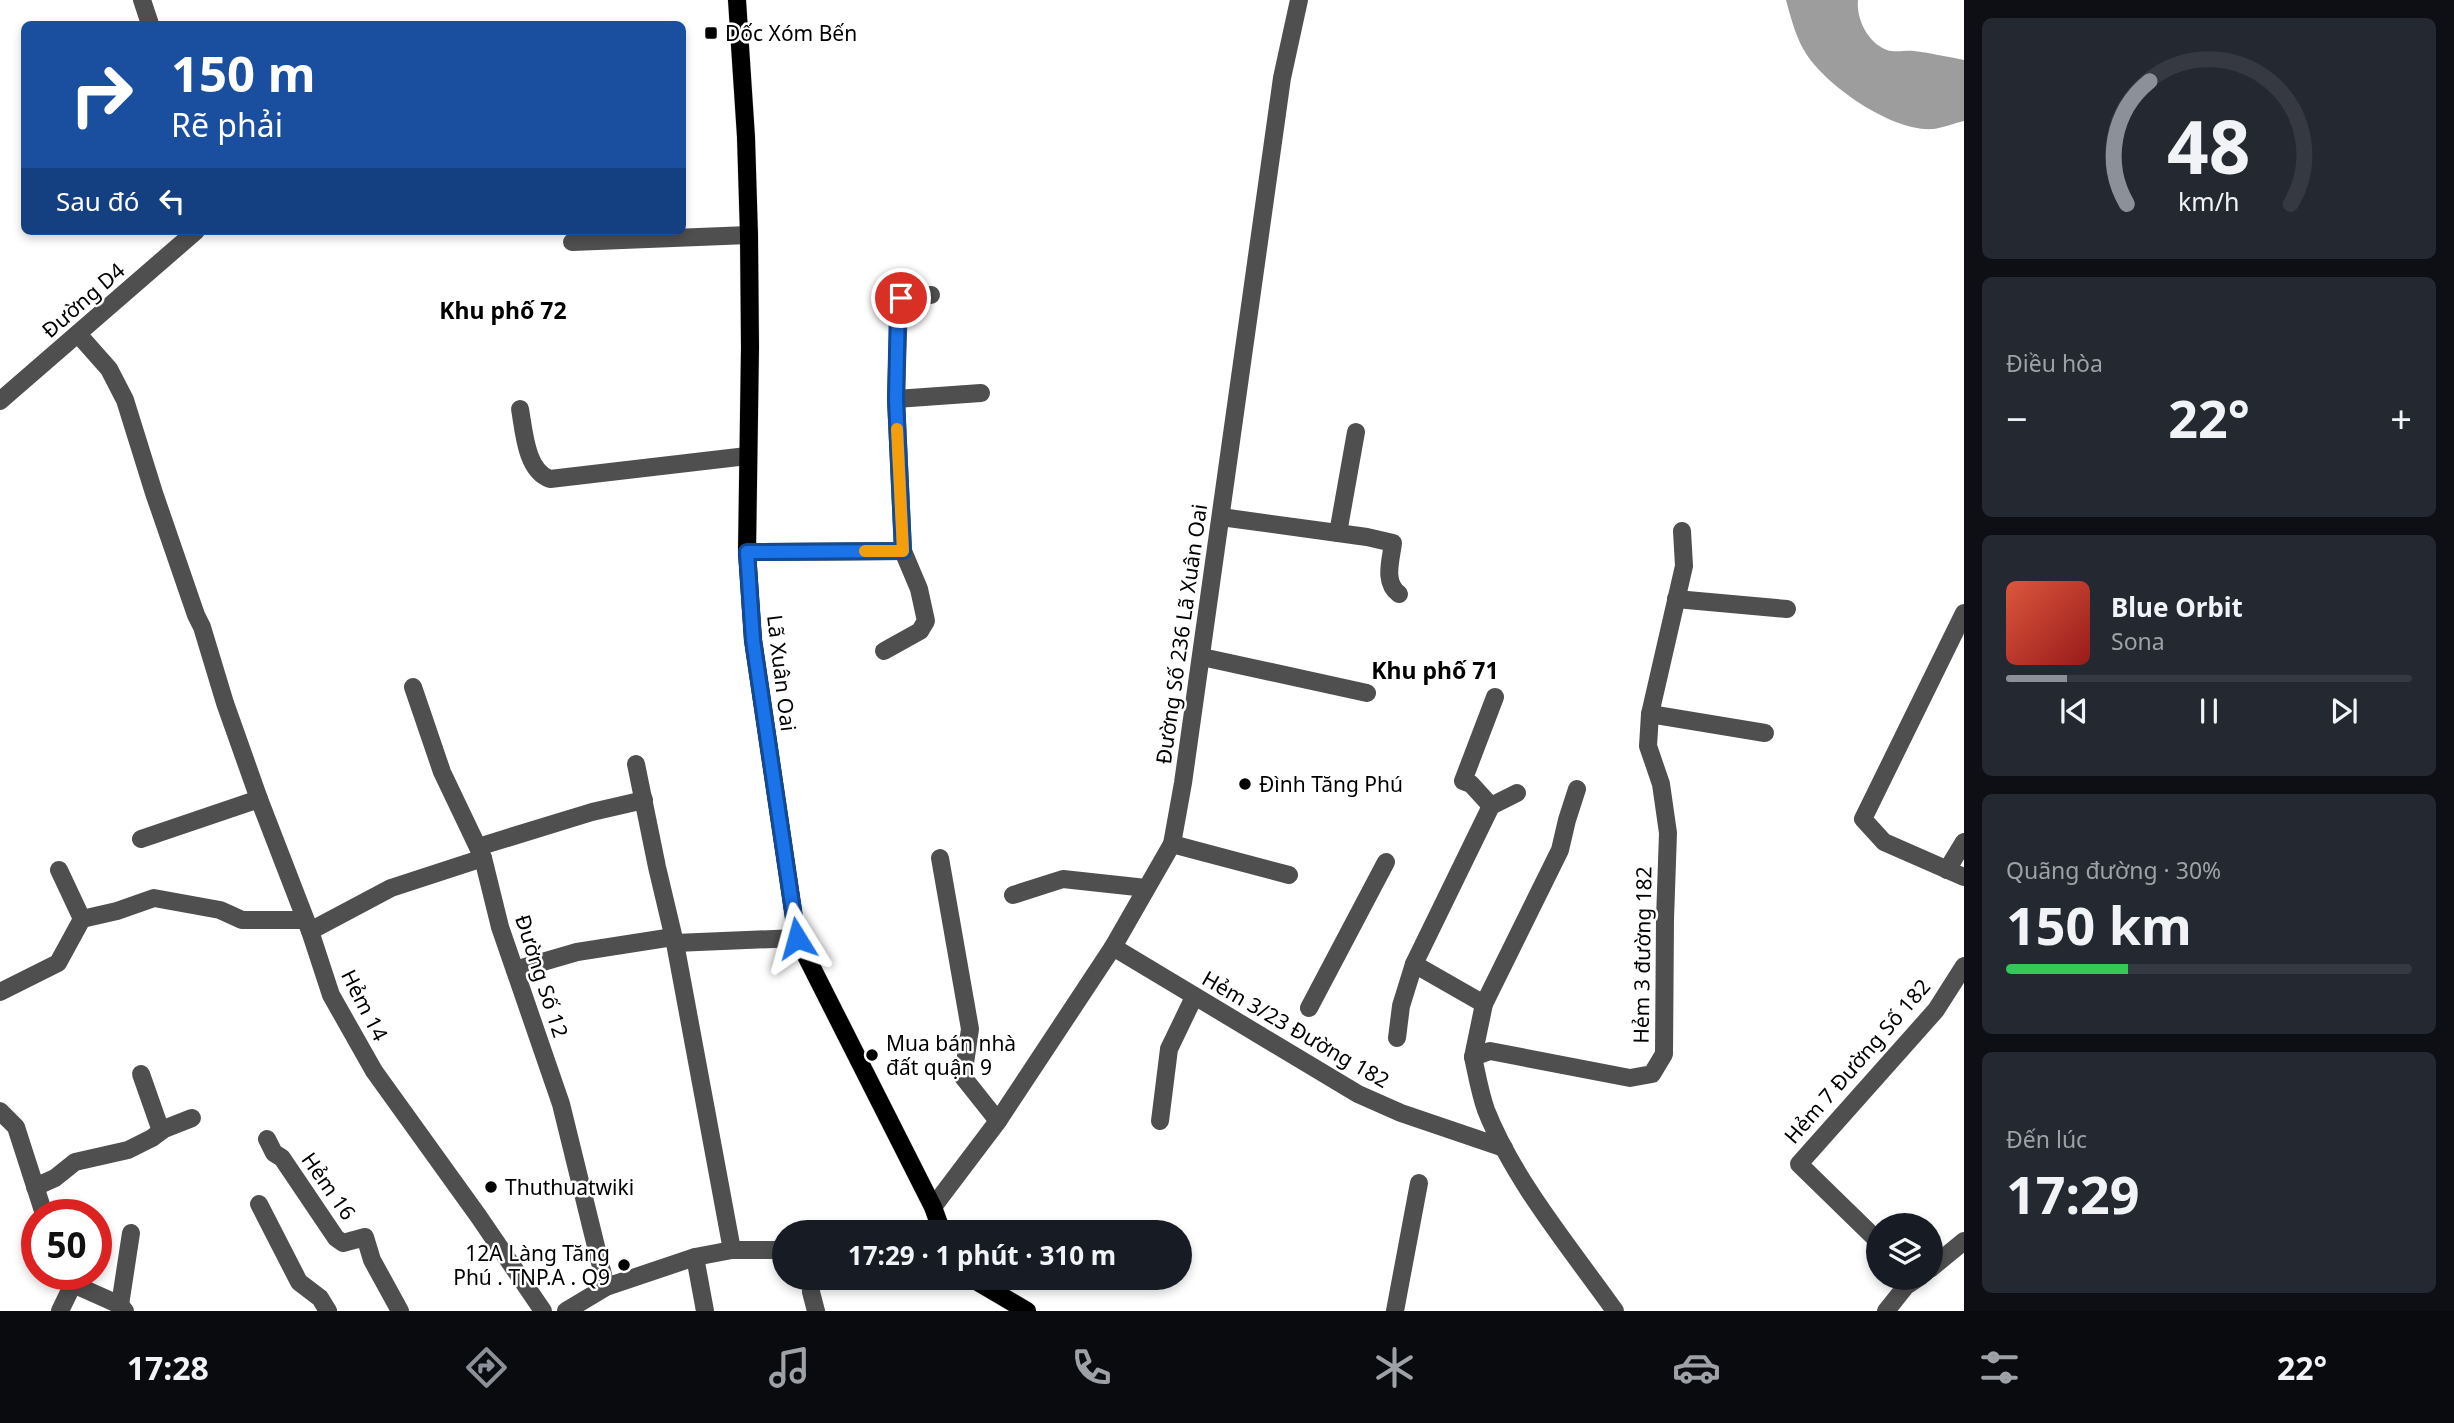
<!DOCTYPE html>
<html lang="vi">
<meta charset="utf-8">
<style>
body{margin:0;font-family:"Noto Sans",sans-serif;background:#242831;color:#f1f3f6;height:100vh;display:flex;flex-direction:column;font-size:26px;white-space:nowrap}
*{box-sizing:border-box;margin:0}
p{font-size:23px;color:#9ea1a6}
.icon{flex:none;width:38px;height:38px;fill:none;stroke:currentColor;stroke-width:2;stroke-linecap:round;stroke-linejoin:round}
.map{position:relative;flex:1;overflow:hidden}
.drawer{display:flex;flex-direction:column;gap:18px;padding:18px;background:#0d0f14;width:490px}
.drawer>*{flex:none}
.guide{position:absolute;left:21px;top:21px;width:665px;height:214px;border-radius:10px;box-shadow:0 4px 10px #0003;background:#1a4fa0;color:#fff;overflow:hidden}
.fabs{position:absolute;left:1866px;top:1213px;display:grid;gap:14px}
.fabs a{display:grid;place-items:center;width:77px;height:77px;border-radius:50%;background:#171b24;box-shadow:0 4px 10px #0003;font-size:35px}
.speed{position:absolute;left:21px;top:1199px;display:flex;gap:14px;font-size:35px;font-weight:700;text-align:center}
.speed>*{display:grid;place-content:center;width:91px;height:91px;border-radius:50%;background:#171b24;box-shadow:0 4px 10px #0003;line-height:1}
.speed .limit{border:10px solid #d22;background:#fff;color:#111}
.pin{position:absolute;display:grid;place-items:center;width:60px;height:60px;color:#fff;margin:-30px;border:4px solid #fff;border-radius:50%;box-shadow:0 2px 7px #0007}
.me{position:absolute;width:77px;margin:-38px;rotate:352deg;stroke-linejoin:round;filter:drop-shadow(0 0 5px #0008)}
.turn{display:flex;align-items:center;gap:24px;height:147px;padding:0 35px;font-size:32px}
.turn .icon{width:91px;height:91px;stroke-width:2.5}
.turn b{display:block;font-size:49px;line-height:60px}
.then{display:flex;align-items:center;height:66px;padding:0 35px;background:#0003;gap:14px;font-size:26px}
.big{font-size:52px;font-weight:700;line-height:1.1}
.drawer .widget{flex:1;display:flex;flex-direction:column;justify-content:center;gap:10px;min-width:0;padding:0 24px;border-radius:10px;background:#242831}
.drawer .dial{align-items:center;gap:0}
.dial svg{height:182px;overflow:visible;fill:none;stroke:#363941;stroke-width:7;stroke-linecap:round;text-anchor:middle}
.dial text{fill:#f1f3f6;stroke:none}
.song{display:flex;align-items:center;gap:21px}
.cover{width:84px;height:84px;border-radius:10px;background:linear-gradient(135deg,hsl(10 70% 55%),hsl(0 70% 35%))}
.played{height:7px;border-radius:4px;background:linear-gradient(90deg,#8c9099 15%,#363941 15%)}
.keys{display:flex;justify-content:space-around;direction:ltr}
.heat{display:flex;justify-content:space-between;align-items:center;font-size:38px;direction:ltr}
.charge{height:10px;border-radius:5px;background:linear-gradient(90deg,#34c759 30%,#363941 0)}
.trip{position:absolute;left:772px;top:1220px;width:420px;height:70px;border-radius:35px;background:#171b24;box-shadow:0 4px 10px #0003;font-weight:700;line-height:70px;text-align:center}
.dock{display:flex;height:112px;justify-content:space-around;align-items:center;background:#090b0e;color:#9ea1a6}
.dock .icon{width:49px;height:49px}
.dock .active{color:#8c9099}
.dock b{font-size:32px;color:#f1f3f6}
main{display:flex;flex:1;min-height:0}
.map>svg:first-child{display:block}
</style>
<main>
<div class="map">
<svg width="1964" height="1311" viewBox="0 0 1964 1311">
<rect width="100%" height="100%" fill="#fff"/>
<path fill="#9d9d9d" d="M1786,0H1858C1856,19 1868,43 1887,50C1895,53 1906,50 1914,51C1931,53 1948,57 1964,60V121C1954,123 1943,128 1933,129C1893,132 1828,87 1807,55C1796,39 1791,18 1786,0Z"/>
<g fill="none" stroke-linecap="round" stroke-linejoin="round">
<defs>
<g id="major">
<path d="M737,0L746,137L749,235L750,347L747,552L753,640L797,938L933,1207L942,1232"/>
<path d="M971,1278L1027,1311"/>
</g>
</defs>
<use href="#major" stroke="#dbdbdb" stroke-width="19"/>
<g stroke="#4f4f4f" stroke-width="18">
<path d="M142,0L150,24"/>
<path d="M572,242L749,235"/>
<path d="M78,334L109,369L125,400L154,493L196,615L202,627L225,703L259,799"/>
<path d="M896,399L899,300L910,296L931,295"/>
<path d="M0,401L196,231"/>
<path d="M520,409C524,431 526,471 550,479L747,456"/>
<path d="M1221,517L1367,537L1393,543C1391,560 1383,582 1399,594"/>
<path d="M1338,533L1356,432"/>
<path d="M747,552L903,551L896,399L981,393"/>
<path d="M1676,599L1787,609"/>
<path d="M1964,613L1863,819L1884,842L1964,877"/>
<path d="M884,651L920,631L926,621L919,589L903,551"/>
<path d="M1202,657L1367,693"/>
<path d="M413,687L442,772L483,858L500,927L561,1104L606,1287"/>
<path d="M1650,714L1765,733"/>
<path d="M636,764L657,867L675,943L732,1250"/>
<path d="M1491,806L1471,784L1463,781L1495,697"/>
<path d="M141,839L259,799L310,931L331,995L374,1071L479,1217L543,1311"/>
<path d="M1172,844L1289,875"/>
<path d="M478,847L592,812L644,800"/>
<path d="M940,858L970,1029L963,1077L998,1121"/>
<path d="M1947,870L1964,842"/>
<path d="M1013,895L1063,879L1146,888"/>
<path d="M82,919L117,911L154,898L220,910L242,920H305"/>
<path d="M310,931L391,888L483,858"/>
<path d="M675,943L797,938"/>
<path d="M1113,947L1358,1094L1401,1113L1504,1148"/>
<path d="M515,970L577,952L673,937"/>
<path d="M0,992L58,963L82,919L59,870"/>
<path d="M1484,1004L1414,964L1491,806L1517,793"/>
<path d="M1309,1008L1386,862"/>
<path d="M1397,1038L1401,1006L1414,964"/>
<path d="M1473,1057L1484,1004L1560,850L1567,820L1577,789"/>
<path d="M141,1074L161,1131"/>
<path d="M0,1111L16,1127L44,1214"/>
<path d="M1160,1121L1169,1049L1194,997"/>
<path d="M267,1139L274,1153L282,1158L336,1238L343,1243L365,1237L372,1260L400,1311"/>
<path d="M35,1187L55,1178L75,1162L128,1150L152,1138L164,1129L192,1118"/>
<path d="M259,1204L299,1282L320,1298L328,1311"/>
<path d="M933,1207L998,1121L1113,947L1172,844L1183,783L1282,78L1299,0"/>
<path d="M1878,1241L1799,1164L1936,1010L1964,966"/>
<path d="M695,1257L705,1311"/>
<path d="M1930,1269L1964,1241"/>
<path d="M66,1274L73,1284L120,1305L125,1311"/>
<path d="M811,1278V1292L816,1311"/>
<path d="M120,1305L131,1233"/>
<path d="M60,1311L73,1284"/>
<path d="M566,1311L606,1287L695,1257L732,1250H784"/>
<path d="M1395,1311L1419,1183"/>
<path d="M1615,1311C1571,1249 1514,1181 1486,1110C1480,1093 1477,1075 1473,1057L1490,1051L1630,1078L1652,1074L1664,1054L1665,919L1668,833L1661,784L1648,746L1650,714L1684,566L1682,531"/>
<path d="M1886,1311L1906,1286L1918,1278"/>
</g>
<use href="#major" stroke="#000" stroke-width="18"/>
</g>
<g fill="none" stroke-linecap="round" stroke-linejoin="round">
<defs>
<path id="route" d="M797,938L753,640L747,552L903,551L896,399L898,306L901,298"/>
</defs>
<use href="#route" stroke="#114b97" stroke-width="18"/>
<use href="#route" stroke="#1a73e8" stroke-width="12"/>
<path stroke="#f59e0b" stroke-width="12" d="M865,551H903L897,429"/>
</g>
<g fill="#000" stroke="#fff" stroke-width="2.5">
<rect x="704" y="26" width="14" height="14" rx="3.5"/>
<circle cx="1245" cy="784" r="7"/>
<circle cx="872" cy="1055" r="7"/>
<circle cx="491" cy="1187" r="7"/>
<circle cx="624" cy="1265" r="7"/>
</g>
<g text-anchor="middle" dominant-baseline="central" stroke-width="5" stroke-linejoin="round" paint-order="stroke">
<g font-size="21" fill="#000" stroke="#fff" text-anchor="start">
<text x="725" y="33">Dốc Xóm Bến</text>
<text x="1259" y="784">Đình Tăng Phú</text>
<text x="886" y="1043">Mua bán nhà<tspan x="886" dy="24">đất quận 9</tspan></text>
<text x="505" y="1187">Thuthuatwiki</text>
<text x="610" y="1253" text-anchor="end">12A Làng Tăng<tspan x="610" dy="24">Phú . TNP.A . Q9</tspan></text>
</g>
<g font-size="21" fill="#000" stroke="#fff">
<text transform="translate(83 300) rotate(-41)">Đường D4</text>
<text transform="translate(1181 634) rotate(-82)">Đường Số 236 Lã Xuân Oai</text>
<text transform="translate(782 673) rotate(83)">Lã Xuân Oai</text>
<text transform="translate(1642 955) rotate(-89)">Hẻm 3 đường 182</text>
<text transform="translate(542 976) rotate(72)">Đường Số 12</text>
<text transform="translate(365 1005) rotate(63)">Hẻm 14</text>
<text transform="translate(1296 1029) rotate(30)">Hẻm 3/23 Đường 182</text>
<text transform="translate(1857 1061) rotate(-49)">Hẻm 7 Đường Số 182</text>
<text transform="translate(329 1186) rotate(55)">Hẻm 16</text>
</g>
<g font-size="23" font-weight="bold" fill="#000" stroke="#fff">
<text x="503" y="310">Khu phố 72</text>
<text x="1435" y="670">Khu phố 71</text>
</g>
</g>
</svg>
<div class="fabs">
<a><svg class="icon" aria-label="layers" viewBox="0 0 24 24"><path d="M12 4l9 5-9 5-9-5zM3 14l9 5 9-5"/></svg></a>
</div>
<div class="speed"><div class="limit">50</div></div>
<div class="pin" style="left:901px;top:298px;background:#d93025"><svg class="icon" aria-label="arrive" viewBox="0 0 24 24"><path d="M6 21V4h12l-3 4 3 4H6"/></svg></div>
<svg class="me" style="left:797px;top:938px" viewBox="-20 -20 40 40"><path d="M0-17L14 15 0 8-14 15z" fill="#1a73e8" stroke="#fff" stroke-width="4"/></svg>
<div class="trip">17:29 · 1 phút · 310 m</div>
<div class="guide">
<div class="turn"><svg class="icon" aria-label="right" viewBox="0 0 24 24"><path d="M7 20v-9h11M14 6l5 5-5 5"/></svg><div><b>150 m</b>Rẽ phải</div></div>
<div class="then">Sau đó<svg class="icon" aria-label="left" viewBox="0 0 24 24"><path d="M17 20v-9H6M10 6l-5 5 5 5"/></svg></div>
</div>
</div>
<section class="drawer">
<div class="widget dial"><svg viewBox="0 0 100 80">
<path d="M14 69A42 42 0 1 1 86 69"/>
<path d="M14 69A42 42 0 0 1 24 15" stroke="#8c9099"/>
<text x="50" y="56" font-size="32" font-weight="700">48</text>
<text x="50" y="72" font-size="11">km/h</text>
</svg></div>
<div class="widget"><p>Điều hòa</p>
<div class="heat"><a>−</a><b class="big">22°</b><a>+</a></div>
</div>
<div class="widget">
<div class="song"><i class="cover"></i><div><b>Blue Orbit</b><p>Sona</p></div></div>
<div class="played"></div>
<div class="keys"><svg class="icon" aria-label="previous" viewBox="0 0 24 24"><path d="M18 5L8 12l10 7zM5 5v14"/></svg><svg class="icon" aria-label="pause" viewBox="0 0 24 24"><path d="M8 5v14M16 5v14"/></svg><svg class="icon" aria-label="next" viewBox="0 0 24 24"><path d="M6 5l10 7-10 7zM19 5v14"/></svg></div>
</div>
<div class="widget"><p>Quãng đường · 30%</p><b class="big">150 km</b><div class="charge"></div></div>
<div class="widget"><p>Đến lúc</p><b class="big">17:29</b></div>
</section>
</main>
<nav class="dock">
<b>17:28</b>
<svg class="icon active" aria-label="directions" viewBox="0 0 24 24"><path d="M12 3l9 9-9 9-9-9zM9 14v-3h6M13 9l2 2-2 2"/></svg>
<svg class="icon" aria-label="music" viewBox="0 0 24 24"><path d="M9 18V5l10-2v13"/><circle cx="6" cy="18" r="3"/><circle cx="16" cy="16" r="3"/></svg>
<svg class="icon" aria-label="phone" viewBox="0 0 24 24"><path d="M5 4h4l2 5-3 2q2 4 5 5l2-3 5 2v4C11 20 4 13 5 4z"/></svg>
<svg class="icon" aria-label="climate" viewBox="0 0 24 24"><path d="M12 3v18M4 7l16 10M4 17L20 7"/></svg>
<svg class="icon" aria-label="car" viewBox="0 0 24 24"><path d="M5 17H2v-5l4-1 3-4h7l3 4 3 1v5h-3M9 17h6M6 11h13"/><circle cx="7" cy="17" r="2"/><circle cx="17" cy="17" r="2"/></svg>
<svg class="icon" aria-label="filters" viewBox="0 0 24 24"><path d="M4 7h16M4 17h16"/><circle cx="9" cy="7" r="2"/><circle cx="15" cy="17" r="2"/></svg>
<b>22°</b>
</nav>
